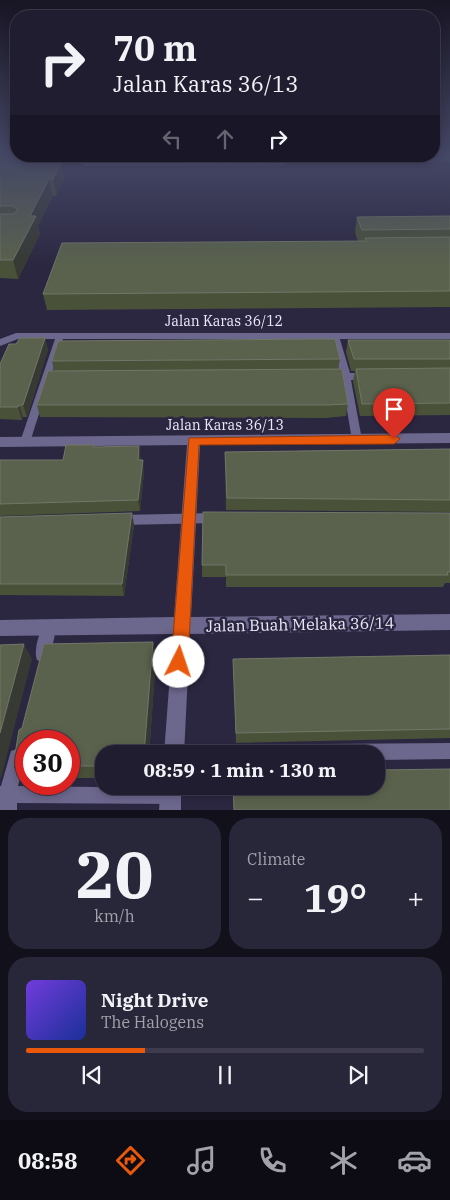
<!DOCTYPE html>
<meta charset="utf-8">
<style>
body{margin:0;font-family:"IBM Plex Serif",serif;background:#282639;color:#f1f3f6;height:100vh;display:flex;flex-direction:column;font-size:19px;white-space:nowrap}
*{box-sizing:border-box;margin:0}
p{font-size:16px;color:#a2a2ab}
.icon{flex:none;width:28px;height:28px;fill:none;stroke:currentColor;stroke-width:2;stroke-linecap:round;stroke-linejoin:round}
.map{position:relative;height:810px;overflow:hidden}
.side{display:flex;flex-direction:column;gap:8px;padding:8px;background:#12101b;flex:1}
.side>*{flex:none}
.top-card{position:absolute;left:10px;top:10px;width:430px;height:152px;border-radius:20px;box-shadow:0 2px 8px #0003,0 0 0 1px #3d3b4d;background:#201d31;color:#f1f3f6;overflow:hidden}
.speed{position:absolute;left:15px;top:730px;display:flex;gap:10px;font-size:25px;font-weight:700;text-align:center}
.speed>*{display:grid;place-content:center;width:65px;height:65px;border-radius:50%;background:#201d31;box-shadow:0 2px 8px #0003,0 0 0 1px #3d3b4d;line-height:1}
.speed .limit{border:8px solid #d22;background:#fff;color:#111}
.pin{position:absolute;display:grid;place-items:center;width:42px;height:42px;color:#fff;margin:-51px -21px;border-radius:50% 50% 50% 0;rotate:-45deg;box-shadow:0 0 5px #0007}
.pin .icon{rotate:45deg}
.me{position:absolute;width:55px;margin:-28px;rotate:4deg;stroke-linejoin:round;filter:drop-shadow(0 0 4px #0008)}
.turn{display:flex;align-items:center;gap:18px;height:105px;padding:0 20px;font-size:22px}
.turn .icon{width:65px;height:65px;stroke-width:2.5}
.turn b{display:block;font-size:35px;line-height:42px}
.lanes{display:flex;align-items:center;height:48px;padding:0 20px;background:#0003;justify-content:center;gap:25px;direction:ltr}
.lanes .off{opacity:.35}
.big{font-size:38px;font-weight:700;line-height:1.1}
.side .card{flex:1;display:flex;flex-direction:column;justify-content:center;gap:8px;min-width:0;padding:0 18px;border-radius:20px;background:#282639}
.side .dial{align-items:center;gap:0}
.dial b{font-size:65px;line-height:1}
.song{display:flex;align-items:center;gap:15px}
.cover{width:60px;height:60px;border-radius:8px;background:linear-gradient(135deg,hsl(260 70% 55%),hsl(230 70% 35%))}
.played{height:5px;border-radius:2px;background:linear-gradient(90deg,#ea580c 30%,#3d3b4d 30%)}
.keys{display:flex;justify-content:space-around;direction:ltr}
.heat{display:flex;justify-content:space-between;align-items:center;font-size:28px;direction:ltr}
.side .tiles{flex:1;display:grid;gap:8px;grid-template-columns:1fr 1fr}
.card:last-child{grid-column:span 2}
.trip{position:absolute;left:95px;top:745px;width:290px;height:50px;border-radius:20px;background:#201d31;box-shadow:0 2px 8px #0003,0 0 0 1px #3d3b4d;font-weight:700;line-height:50px;text-align:center}
.tabs{display:flex;height:80px;justify-content:space-around;align-items:center;background:#0d0c14;color:#a2a2ab}
.tabs .icon{width:35px;height:35px}
.tabs .current{color:#ea580c}
.tabs b{font-size:22px;color:#f1f3f6}
.map>svg:first-child{display:block}
</style>
<div class="map">
<svg width="450" height="810" viewBox="0 0 450 810">
<rect width="100%" height="100%" fill="#2b2741"/>
<g fill="none" stroke-linecap="round" stroke-linejoin="round">
<g fill="#6c678c" fill-rule="evenodd">
<path d="M81,156H87L86,162L283,161L286,160L284,156H290L292,161L284,165L86,166L79,163Z"/>
<path d="M322,156H328V162H324Z"/>
<path d="M60,333L64,336L30,442L29,445H21L20,442L56,336Z"/>
<path d="M335,333L339,336L350,373H367L372,376L367,379L351,380L362,440L361,443H353L352,440L342,380H332L327,377L332,374H340L331,336Z"/>
<path d="M216,513L220,515L222,518L220,521L216,523L121,525L117,523L115,520L117,517L121,515Z"/>
<path d="M49,620L54,622C58,632 51,650 47,660L42,662L37,660C33,650 40,632 44,622Z"/>
<path d="M450,743V759L376,760V754L166,753L168,747L174,745Z"/>
<path d="M17,749L23,751L25,757L18,786L171,788L177,790L179,796L177,802L171,804L17,803V810H0V786H1L11,751Z"/>
</g>
<g fill="#6c678c" fill-rule="evenodd">
<path d="M16,333H450V339H18L0,346V339Z"/>
<path d="M450,433V443L200,445L191,617L450,614V630L190,634L184,754H164L173,634L0,636V620L174,617L187,445L0,447V437Z"/>
<path d="M161,786H181V810H159Z"/>
</g>
</g>
<g fill="#495139">
<path d="M0,154L16,156H37L39,163H61L64,179L56,196H53L38,226L40,234L18,279L0,278Z"/>
<path d="M434,154H450V162L366,163L330,161L329,156H434Z"/>
<path d="M88,156H283V159L89,160Z"/>
<path d="M292,156H322V161H320V163H296Z"/>
<path d="M450,216V307L47,310L43,294L358,242L355,232L357,217Z"/>
<path d="M45,338L48,350L27,417H23L22,420L0,419V364L16,344Z"/>
<path d="M348,340H450V415L360,416L353,381L355,371H351L346,352Z"/>
<path d="M340,359L338,369L348,404L346,416L326,418L40,417L37,405L54,371L52,361Z"/>
<path d="M95,447L141,458L144,472L140,511L0,516V460H63Z"/>
<path d="M450,449V512L226,510L225,452Z"/>
<path d="M450,513V583H445L443,587H226V577H202V565Z"/>
<path d="M0,517L134,525L124,596L0,595Z"/>
<path d="M153,642L156,658L149,754H104V778H69V741H26V778H22L13,766L19,730L22,728L44,644Z"/>
<path d="M450,655V738L236,743L233,659Z"/>
</g>
<g fill="#363a33">
<path d="M36,156H37L40,171L32,163Z"/>
<path d="M61,163L64,179L56,196L53,179Z"/>
<path d="M49,179L53,196L38,226L40,234L18,279L13,260L30,216Z"/>
<path d="M45,338L48,350L27,417L23,405Z"/>
<path d="M19,405L23,417L22,420L18,407Z"/>
<path d="M139,446L141,458L140,472L138,460Z"/>
<path d="M143,460L144,472L140,511L138,500Z"/>
<path d="M132,513L134,525L124,596L122,584Z"/>
<path d="M153,642L156,658L149,754H144Z"/>
<path d="M24,644L32,659L1,778L0,777V733Z"/>
</g>
<g fill="#5a624d" stroke="#717768">
<path d="M0,154H16V156H36L32,163H61L53,179H49L30,216H36L13,260H0V214H13L18,210L13,206H0Z"/>
<path d="M450,216V229L362,230L357,217Z"/>
<path d="M450,237V291L43,294L62,243L367,241L365,238Z"/>
<path d="M20,338H45L23,405H19L18,407H0V364L9,344H16Z"/>
<path d="M335,339L340,359L52,361L58,341Z"/>
<path d="M348,340H450V359H354Z"/>
<path d="M450,368V403L362,404L356,369Z"/>
<path d="M342,369L348,404L328,405H37L48,371Z"/>
<path d="M66,445H94V447L139,446L138,460H143L138,500L0,504V460H63Z"/>
<path d="M450,449V500L227,498L225,452Z"/>
<path d="M203,512L450,513V572H447L448,575H226V565H202Z"/>
<path d="M132,513L122,584H0V517Z"/>
<path d="M153,642L144,754H104V766H69V741H26V766H13L19,730L22,728L44,644Z"/>
<path d="M24,644L0,733V645Z"/>
<path d="M450,655V729L236,733L233,659Z"/>
<path d="M450,769V810H234L233,786H376V770Z"/>
</g>
<linearGradient id="sky" x2="0" y2="1"><stop stop-color="#181524"/><stop offset="0.58" stop-color="#444765"/><stop offset="1" stop-color="#444765" stop-opacity="0"/></linearGradient>
<rect width="450" height="267" fill="url(#sky)"/>
<path fill="#ea580c" stroke="#983908" d="M394,435L400,439L394,444L199,445L188,662L185,668L179,670L174,668L171,662L189,438Z"/>
<g text-anchor="middle" dominant-baseline="central" stroke-width="5" stroke-linejoin="round" paint-order="stroke">
<g font-size="14" fill="#eae9fa" stroke="#2b2741">
<text x="224" y="321">Jalan Karas 36/12</text>
<text x="225" y="425">Jalan Karas 36/13</text>
</g>
<g font-size="16" fill="#eae9fa" stroke="#2b2741">
<text transform="translate(300 624) rotate(-1)">Jalan Buah Melaka 36/14</text>
</g>
</g>
</svg>
<div class="speed"><div class="limit">30</div></div>
<div class="pin" style="left:394px;top:439px;background:#d93025"><svg class="icon" aria-label="arrive" viewBox="0 0 24 24"><path d="M6 21V4h12l-3 4 3 4H6"/></svg></div>
<svg class="me" style="left:179px;top:662px" viewBox="-20 -20 40 40"><circle r="19" fill="#fff"/><path d="M0-13L10 11 0 6-10 11z" fill="#ea580c"/></svg>
<div class="trip">08:59 · 1 min · 130 m</div>
<div class="top-card">
<div class="turn"><svg class="icon" aria-label="right" viewBox="0 0 24 24"><path d="M7 20v-9h11M14 6l5 5-5 5"/></svg><div><b>70 m</b>Jalan Karas 36/13</div></div>
<div class="lanes"><svg class="icon off" aria-label="left" viewBox="0 0 24 24"><path d="M17 20v-9H6M10 6l-5 5 5 5"/></svg><svg class="icon off" aria-label="ahead" viewBox="0 0 24 24"><path d="M12 20V5M6 11l6-6 6 6"/></svg><svg class="icon" aria-label="right" viewBox="0 0 24 24"><path d="M7 20v-9h11M14 6l5 5-5 5"/></svg></div>
</div>
</div>
<section class="side">
<div class="tiles">
<div class="card dial"><b>20</b><p>km/h</p></div>
<div class="card"><p>Climate</p>
<div class="heat"><a>−</a><b class="big">19°</b><a>+</a></div>
</div>
<div class="card">
<div class="song"><i class="cover"></i><div><b>Night Drive</b><p>The Halogens</p></div></div>
<div class="played"></div>
<div class="keys"><svg class="icon" aria-label="previous" viewBox="0 0 24 24"><path d="M18 5L8 12l10 7zM5 5v14"/></svg><svg class="icon" aria-label="pause" viewBox="0 0 24 24"><path d="M8 5v14M16 5v14"/></svg><svg class="icon" aria-label="next" viewBox="0 0 24 24"><path d="M6 5l10 7-10 7zM19 5v14"/></svg></div>
</div>
</div>
</section>
<nav class="tabs">
<b>08:58</b>
<svg class="icon current" aria-label="directions" viewBox="0 0 24 24"><path d="M12 3l9 9-9 9-9-9zM9 14v-3h6M13 9l2 2-2 2"/></svg>
<svg class="icon" aria-label="music" viewBox="0 0 24 24"><path d="M9 18V5l10-2v13"/><circle cx="6" cy="18" r="3"/><circle cx="16" cy="16" r="3"/></svg>
<svg class="icon" aria-label="phone" viewBox="0 0 24 24"><path d="M5 4h4l2 5-3 2q2 4 5 5l2-3 5 2v4C11 20 4 13 5 4z"/></svg>
<svg class="icon" aria-label="climate" viewBox="0 0 24 24"><path d="M12 3v18M4 7l16 10M4 17L20 7"/></svg>
<svg class="icon" aria-label="car" viewBox="0 0 24 24"><path d="M5 17H2v-5l4-1 3-4h7l3 4 3 1v5h-3M9 17h6M6 11h13"/><circle cx="7" cy="17" r="2"/><circle cx="17" cy="17" r="2"/></svg>
</nav>
